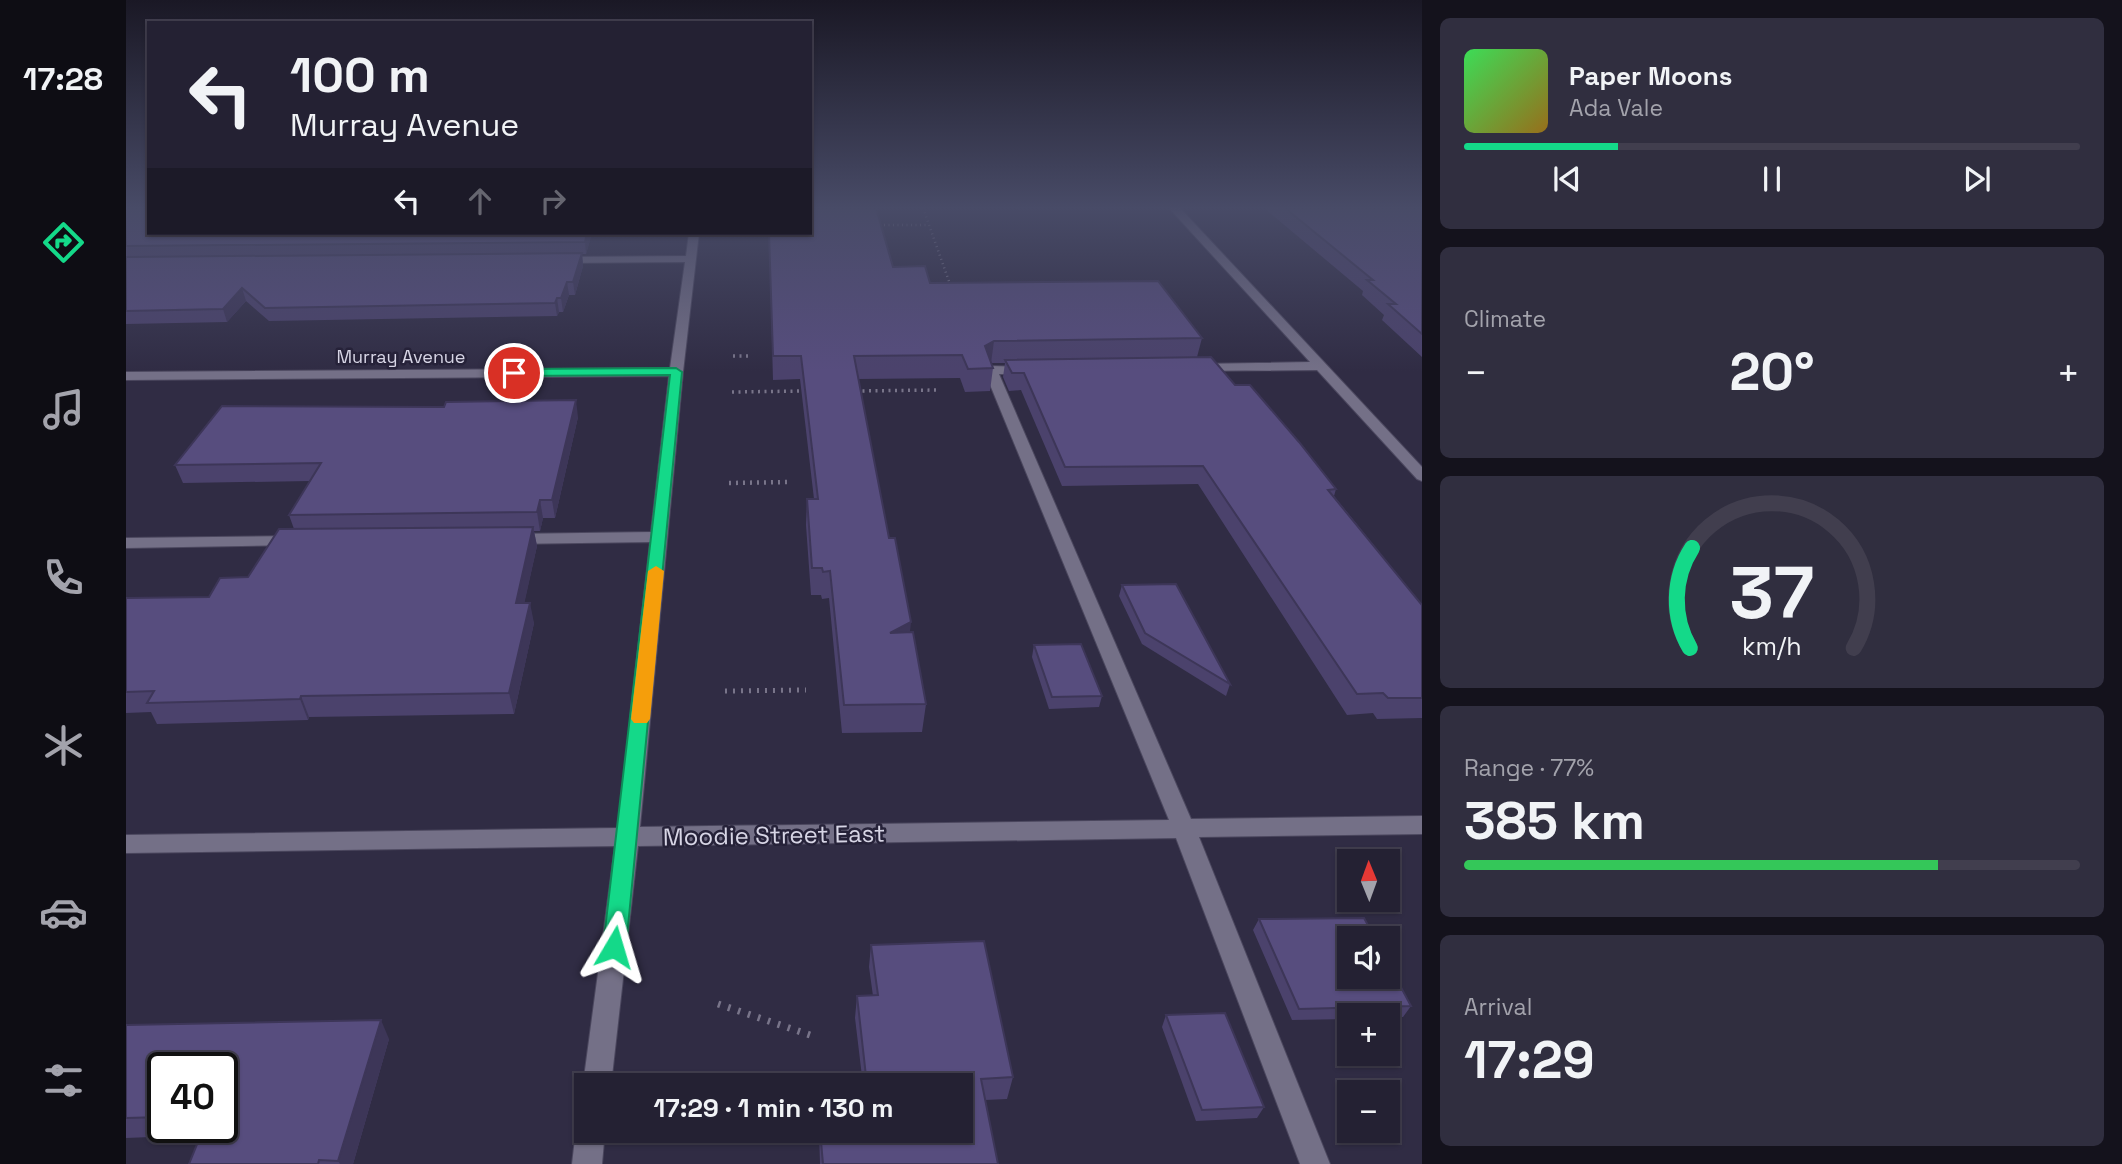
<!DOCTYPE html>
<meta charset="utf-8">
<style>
body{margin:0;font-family:"Space Grotesk",sans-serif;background:#302e3f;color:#f1f3f6;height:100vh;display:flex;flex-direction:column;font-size:26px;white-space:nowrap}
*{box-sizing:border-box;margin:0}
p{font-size:23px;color:#a3a3ac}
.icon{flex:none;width:38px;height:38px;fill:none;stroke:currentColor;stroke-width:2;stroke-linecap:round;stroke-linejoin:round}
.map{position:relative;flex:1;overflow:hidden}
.drawer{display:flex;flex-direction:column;gap:18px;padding:18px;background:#14121c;width:700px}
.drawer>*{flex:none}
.hud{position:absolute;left:21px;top:21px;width:665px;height:214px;border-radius:0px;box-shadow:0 2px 5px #0004,0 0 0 2px #413e4e;background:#242133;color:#f1f3f6;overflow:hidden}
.needle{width:46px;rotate:359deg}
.controls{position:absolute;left:1211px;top:849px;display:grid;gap:14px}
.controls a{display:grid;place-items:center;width:63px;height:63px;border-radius:0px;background:#242133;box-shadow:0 2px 5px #0004,0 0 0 2px #413e4e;font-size:35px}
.speed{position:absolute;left:21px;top:1052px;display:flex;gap:14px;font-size:35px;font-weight:700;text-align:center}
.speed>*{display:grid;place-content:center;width:91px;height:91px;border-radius:50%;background:#242133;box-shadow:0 2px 5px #0004,0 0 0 2px #413e4e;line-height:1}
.speed .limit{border:4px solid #111;border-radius:10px;background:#fff;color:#111}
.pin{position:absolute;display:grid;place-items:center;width:60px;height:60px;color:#fff;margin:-30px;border:4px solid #fff;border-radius:50%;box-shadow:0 2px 7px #0007}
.me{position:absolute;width:77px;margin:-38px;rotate:7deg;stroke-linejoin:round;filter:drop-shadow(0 0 5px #0008)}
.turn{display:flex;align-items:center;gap:24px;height:147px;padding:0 28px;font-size:32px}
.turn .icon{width:91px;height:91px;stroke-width:2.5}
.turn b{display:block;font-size:49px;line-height:60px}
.lanes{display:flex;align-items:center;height:66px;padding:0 28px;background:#0003;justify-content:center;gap:35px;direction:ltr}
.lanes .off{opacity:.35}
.big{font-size:52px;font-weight:700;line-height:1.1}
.drawer .tile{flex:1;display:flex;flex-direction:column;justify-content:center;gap:10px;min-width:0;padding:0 24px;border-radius:10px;background:#302e3f}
.drawer .dial{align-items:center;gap:0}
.dial svg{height:182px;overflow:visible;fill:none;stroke:#413e4e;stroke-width:7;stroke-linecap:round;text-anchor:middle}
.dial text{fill:#f1f3f6;stroke:none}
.song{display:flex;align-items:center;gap:21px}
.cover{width:84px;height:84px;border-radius:10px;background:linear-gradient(135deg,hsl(130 70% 55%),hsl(40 70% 35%))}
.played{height:7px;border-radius:4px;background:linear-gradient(90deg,#14d989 25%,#413e4e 25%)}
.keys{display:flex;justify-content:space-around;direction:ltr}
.heat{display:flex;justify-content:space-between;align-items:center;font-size:38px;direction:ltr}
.charge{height:10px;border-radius:5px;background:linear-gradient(90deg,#34c759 77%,#413e4e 0)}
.trip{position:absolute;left:448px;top:1073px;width:399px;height:70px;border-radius:0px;background:#242133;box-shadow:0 2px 5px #0004,0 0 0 2px #413e4e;font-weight:700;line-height:70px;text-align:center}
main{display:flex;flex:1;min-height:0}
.menu{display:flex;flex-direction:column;width:126px;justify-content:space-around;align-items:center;background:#0e0d14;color:#a3a3ac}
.menu .icon{width:49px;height:49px}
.menu .on{color:#14d989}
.menu b{font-size:32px;color:#f1f3f6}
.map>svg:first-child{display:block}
</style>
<main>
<nav class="menu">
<b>17:28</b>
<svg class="icon on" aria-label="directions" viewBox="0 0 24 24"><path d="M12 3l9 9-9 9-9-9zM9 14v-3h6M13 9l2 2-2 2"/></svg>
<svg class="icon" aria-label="music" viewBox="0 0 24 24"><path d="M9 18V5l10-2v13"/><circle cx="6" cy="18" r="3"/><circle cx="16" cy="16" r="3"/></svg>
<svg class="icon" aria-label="phone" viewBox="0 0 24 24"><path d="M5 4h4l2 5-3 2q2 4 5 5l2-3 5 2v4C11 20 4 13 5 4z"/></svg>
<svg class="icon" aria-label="climate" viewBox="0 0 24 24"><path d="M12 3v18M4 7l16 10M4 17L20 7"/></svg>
<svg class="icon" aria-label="car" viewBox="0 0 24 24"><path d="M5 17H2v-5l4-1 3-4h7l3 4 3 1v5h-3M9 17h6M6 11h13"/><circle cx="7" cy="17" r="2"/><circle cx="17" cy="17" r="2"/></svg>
<svg class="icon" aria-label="filters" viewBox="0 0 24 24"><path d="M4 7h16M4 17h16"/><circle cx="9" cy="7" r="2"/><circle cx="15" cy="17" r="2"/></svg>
</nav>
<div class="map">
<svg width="1296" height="1164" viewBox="0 0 1296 1164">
<rect width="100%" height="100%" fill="#302c44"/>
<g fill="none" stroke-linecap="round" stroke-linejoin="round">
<defs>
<g id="minor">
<path d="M1043,208H1054L1296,467V481L1291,479L1191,370L1066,371L1065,368L1071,364L1184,362Z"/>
<path d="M563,233H573L557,372L514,827L1043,820L858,370L865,366L904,367L906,370L899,374H873L1065,819L1296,816V834L1073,837L1204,1164H1174L1050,838L512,846L485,1085H460V1093L457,1085L489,846L0,853V835L492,828L524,542L385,544L377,539L385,534L525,532L543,376L0,380V372L544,368L559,262L434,263L429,260L434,257L560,256Z"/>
<path d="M168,536L176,541L174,545L0,548V538Z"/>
<path d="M460,1117V1130H479L476,1164H446L450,1130L455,1120Z"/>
</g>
</defs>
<use href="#minor" stroke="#4b475e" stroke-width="2"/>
<g stroke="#79758a" stroke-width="2.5" stroke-dasharray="1 3.5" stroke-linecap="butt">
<path d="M797,208L825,287"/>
<path d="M758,225H803"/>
</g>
<g stroke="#79758a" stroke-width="3.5" stroke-dasharray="2 4.5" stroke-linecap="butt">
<path d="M607,356H626"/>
<path d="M730,391L813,390"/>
<path d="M606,392L679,391"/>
</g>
<path stroke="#79758a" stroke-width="4.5" stroke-dasharray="2 5" stroke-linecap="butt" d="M603,483L664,482"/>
<path stroke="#79758a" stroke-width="5" stroke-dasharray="2 6" stroke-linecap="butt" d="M599,691L680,690"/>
<path stroke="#79758a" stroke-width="7" stroke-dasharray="2.5 8" stroke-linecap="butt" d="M592,1004L690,1037"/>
<use href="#minor" fill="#747087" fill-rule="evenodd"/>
</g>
<g fill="#4b426c" fill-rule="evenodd">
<path d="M0,208L466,233L460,254H456L457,266L449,295H443L437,312H433L431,316L143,321L120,301L101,322L0,324Z"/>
<path d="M1138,208H1296V357L1256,320L1258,315L1236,295L1237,291Z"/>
<path d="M643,233L767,267L804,283L1076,338L1071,357L1109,385L1210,489L1208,496L1296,605V718L1251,719L1247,713L1221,715L1072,484L936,486L895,390L883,391L877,377L879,363H865L867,368L864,391L839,392L834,378L732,379L763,538L800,704L796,732L716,733L703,598L696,599L695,595H685L680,525L681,499H688L674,379L647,380Z"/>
<path d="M452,417L429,518H417L414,531H408L411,546L398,603L408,623L388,714L183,717L182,720L31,724L25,712L0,713V598L83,597L122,577L168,529L163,515L184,481L57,483L49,465Z"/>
<path d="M996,585L1104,684L1100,696L1016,644L993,596Z"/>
<path d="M908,645L976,696L973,707L923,709L906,657Z"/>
<path d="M1133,919L1285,1006L1277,1017H1262V1015H1223V1019L1166,1020L1127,930Z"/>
<path d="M745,945L887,1077L881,1099L859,1100L872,1164H694L693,1130H835V1085H737L729,1018L731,996H747L743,967Z"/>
<path d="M1040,1015L1138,1107L1131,1118L1070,1121L1036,1027Z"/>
<path d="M0,1025L263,1039L227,1164H63L75,1135L0,1138ZM37,1068L96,1127H37Z"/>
</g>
<g fill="#3d3658">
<path d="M461,233H466L460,254L459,242Z"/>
<path d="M456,253L457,266L449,295L447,282Z"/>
<path d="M441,282L443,295L437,312L435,298Z"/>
<path d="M116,288L120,301L101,322L97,309Z"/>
<path d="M431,298L433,312L431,316L429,303Z"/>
<path d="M868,341L865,363L856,369L859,346Z"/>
<path d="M450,400L452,417L429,518L426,500Z"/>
<path d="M414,500L417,518L414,531L411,512Z"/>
<path d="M407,527L411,546L394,623L390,603Z"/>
<path d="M404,603L408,623L388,714L383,693Z"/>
<path d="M785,622L782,650L764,633Z"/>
<path d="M175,696L183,717L182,720L174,699Z"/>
<path d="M255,1020L263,1039L227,1164H214L212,1161Z"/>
</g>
<g fill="#574d7e" stroke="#3d3658" stroke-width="2">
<path d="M0,208H23V233H461L459,242L0,246Z"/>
<path d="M684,208H750L767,267L799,266L804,283L1032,281L1076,338L868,341L859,346L867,368L842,369L836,355L728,356L763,538H769L785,622L764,633L787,632L800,704L718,705L704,571L697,572L696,568H686L681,499H692L675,356H647L643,233H684Z"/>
<path d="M1159,208H1296V334L1262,304H1270L1241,280H1247Z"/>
<path d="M456,253L447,282H441L435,298H431L429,303L139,308L116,288L97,309L0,311V257Z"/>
<path d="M1085,357L1109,385H1124L1173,442L1210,489L1202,490L1296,605V698H1262L1257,693L1231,694L1077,466L939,467L898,373H886L879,360Z"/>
<path d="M450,400L426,500H414L411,512L163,515L195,463L49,465L96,406L318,407L320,402Z"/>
<path d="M407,527L390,603H404L383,693L175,696L174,699L21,703L28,691L0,692V598L83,597L94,578L122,577L153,529Z"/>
<path d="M1050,584L1104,684L1019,633L996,585Z"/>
<path d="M955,644L976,696L926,697L908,645Z"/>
<path d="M1238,918L1249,938H1223V976H1262V963L1285,1006L1173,1009L1133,919Z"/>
<path d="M858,941L887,1077L855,1079L872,1164H697L694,1130H835V1085H741L731,996L752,995L745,945Z"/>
<path d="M1099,1013L1138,1107L1076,1110L1040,1015Z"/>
<path d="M255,1020L212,1161L193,1160L192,1164H63L78,1127H96V1068H37V1117L0,1118V1025Z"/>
</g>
<linearGradient id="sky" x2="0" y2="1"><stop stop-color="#1a1825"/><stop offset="0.56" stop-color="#484b67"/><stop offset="1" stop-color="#484b67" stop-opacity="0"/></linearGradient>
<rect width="1296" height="371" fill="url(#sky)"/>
<path fill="#14d989" stroke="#0d8d59" stroke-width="2" d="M550,368L556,372L500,947L496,955L488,958L480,955L477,947L544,375L388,376L382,373L388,369Z"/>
<path fill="#f59e0b" d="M530,566L538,571L524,719L521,723H508L505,719L522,571Z"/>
<g text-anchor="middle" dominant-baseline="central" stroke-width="5" stroke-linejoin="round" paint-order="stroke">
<g font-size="18" fill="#d7d5e5" stroke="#262239">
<text x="275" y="356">Murray Avenue</text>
</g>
<g font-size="24" fill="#d7d5e5" stroke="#262239">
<text transform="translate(648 835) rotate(-1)">Moodie Street East</text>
</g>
</g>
</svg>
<div class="controls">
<a><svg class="needle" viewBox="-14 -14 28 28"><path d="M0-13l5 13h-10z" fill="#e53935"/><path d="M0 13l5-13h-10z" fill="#a3a3ac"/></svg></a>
<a><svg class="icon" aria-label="sound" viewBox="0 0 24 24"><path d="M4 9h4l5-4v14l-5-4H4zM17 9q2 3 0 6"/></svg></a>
<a>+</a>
<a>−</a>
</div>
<div class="speed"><div class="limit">40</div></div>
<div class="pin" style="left:388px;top:373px;background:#d93025"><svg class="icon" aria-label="arrive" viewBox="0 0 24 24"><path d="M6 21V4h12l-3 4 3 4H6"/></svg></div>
<svg class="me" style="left:488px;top:947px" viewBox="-20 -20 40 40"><path d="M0-17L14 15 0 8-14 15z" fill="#14d989" stroke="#fff" stroke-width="4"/></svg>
<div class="trip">17:29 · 1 min · 130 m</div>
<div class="hud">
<div class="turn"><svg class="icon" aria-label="left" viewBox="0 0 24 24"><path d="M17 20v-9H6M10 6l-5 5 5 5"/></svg><div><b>100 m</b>Murray Avenue</div></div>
<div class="lanes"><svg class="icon" aria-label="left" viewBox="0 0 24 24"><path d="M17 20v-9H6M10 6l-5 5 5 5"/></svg><svg class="icon off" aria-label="ahead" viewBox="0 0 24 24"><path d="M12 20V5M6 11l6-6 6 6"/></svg><svg class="icon off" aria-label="right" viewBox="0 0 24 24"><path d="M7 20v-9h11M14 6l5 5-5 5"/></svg></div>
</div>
</div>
<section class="drawer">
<div class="tile">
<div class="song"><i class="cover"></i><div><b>Paper Moons</b><p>Ada Vale</p></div></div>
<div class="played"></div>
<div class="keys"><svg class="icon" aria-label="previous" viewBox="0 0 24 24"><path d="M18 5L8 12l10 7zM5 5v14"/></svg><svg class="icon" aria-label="pause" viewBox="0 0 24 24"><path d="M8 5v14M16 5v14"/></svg><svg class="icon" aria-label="next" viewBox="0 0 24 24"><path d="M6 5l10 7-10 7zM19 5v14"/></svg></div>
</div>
<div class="tile"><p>Climate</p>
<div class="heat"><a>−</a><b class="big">20°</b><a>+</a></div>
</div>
<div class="tile dial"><svg viewBox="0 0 100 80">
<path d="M14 69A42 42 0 1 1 86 69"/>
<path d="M14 69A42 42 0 0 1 15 25" stroke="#14d989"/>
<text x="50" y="56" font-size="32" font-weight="700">37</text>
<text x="50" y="72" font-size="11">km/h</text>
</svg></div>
<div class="tile"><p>Range · 77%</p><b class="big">385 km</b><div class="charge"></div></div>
<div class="tile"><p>Arrival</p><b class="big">17:29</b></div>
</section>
</main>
